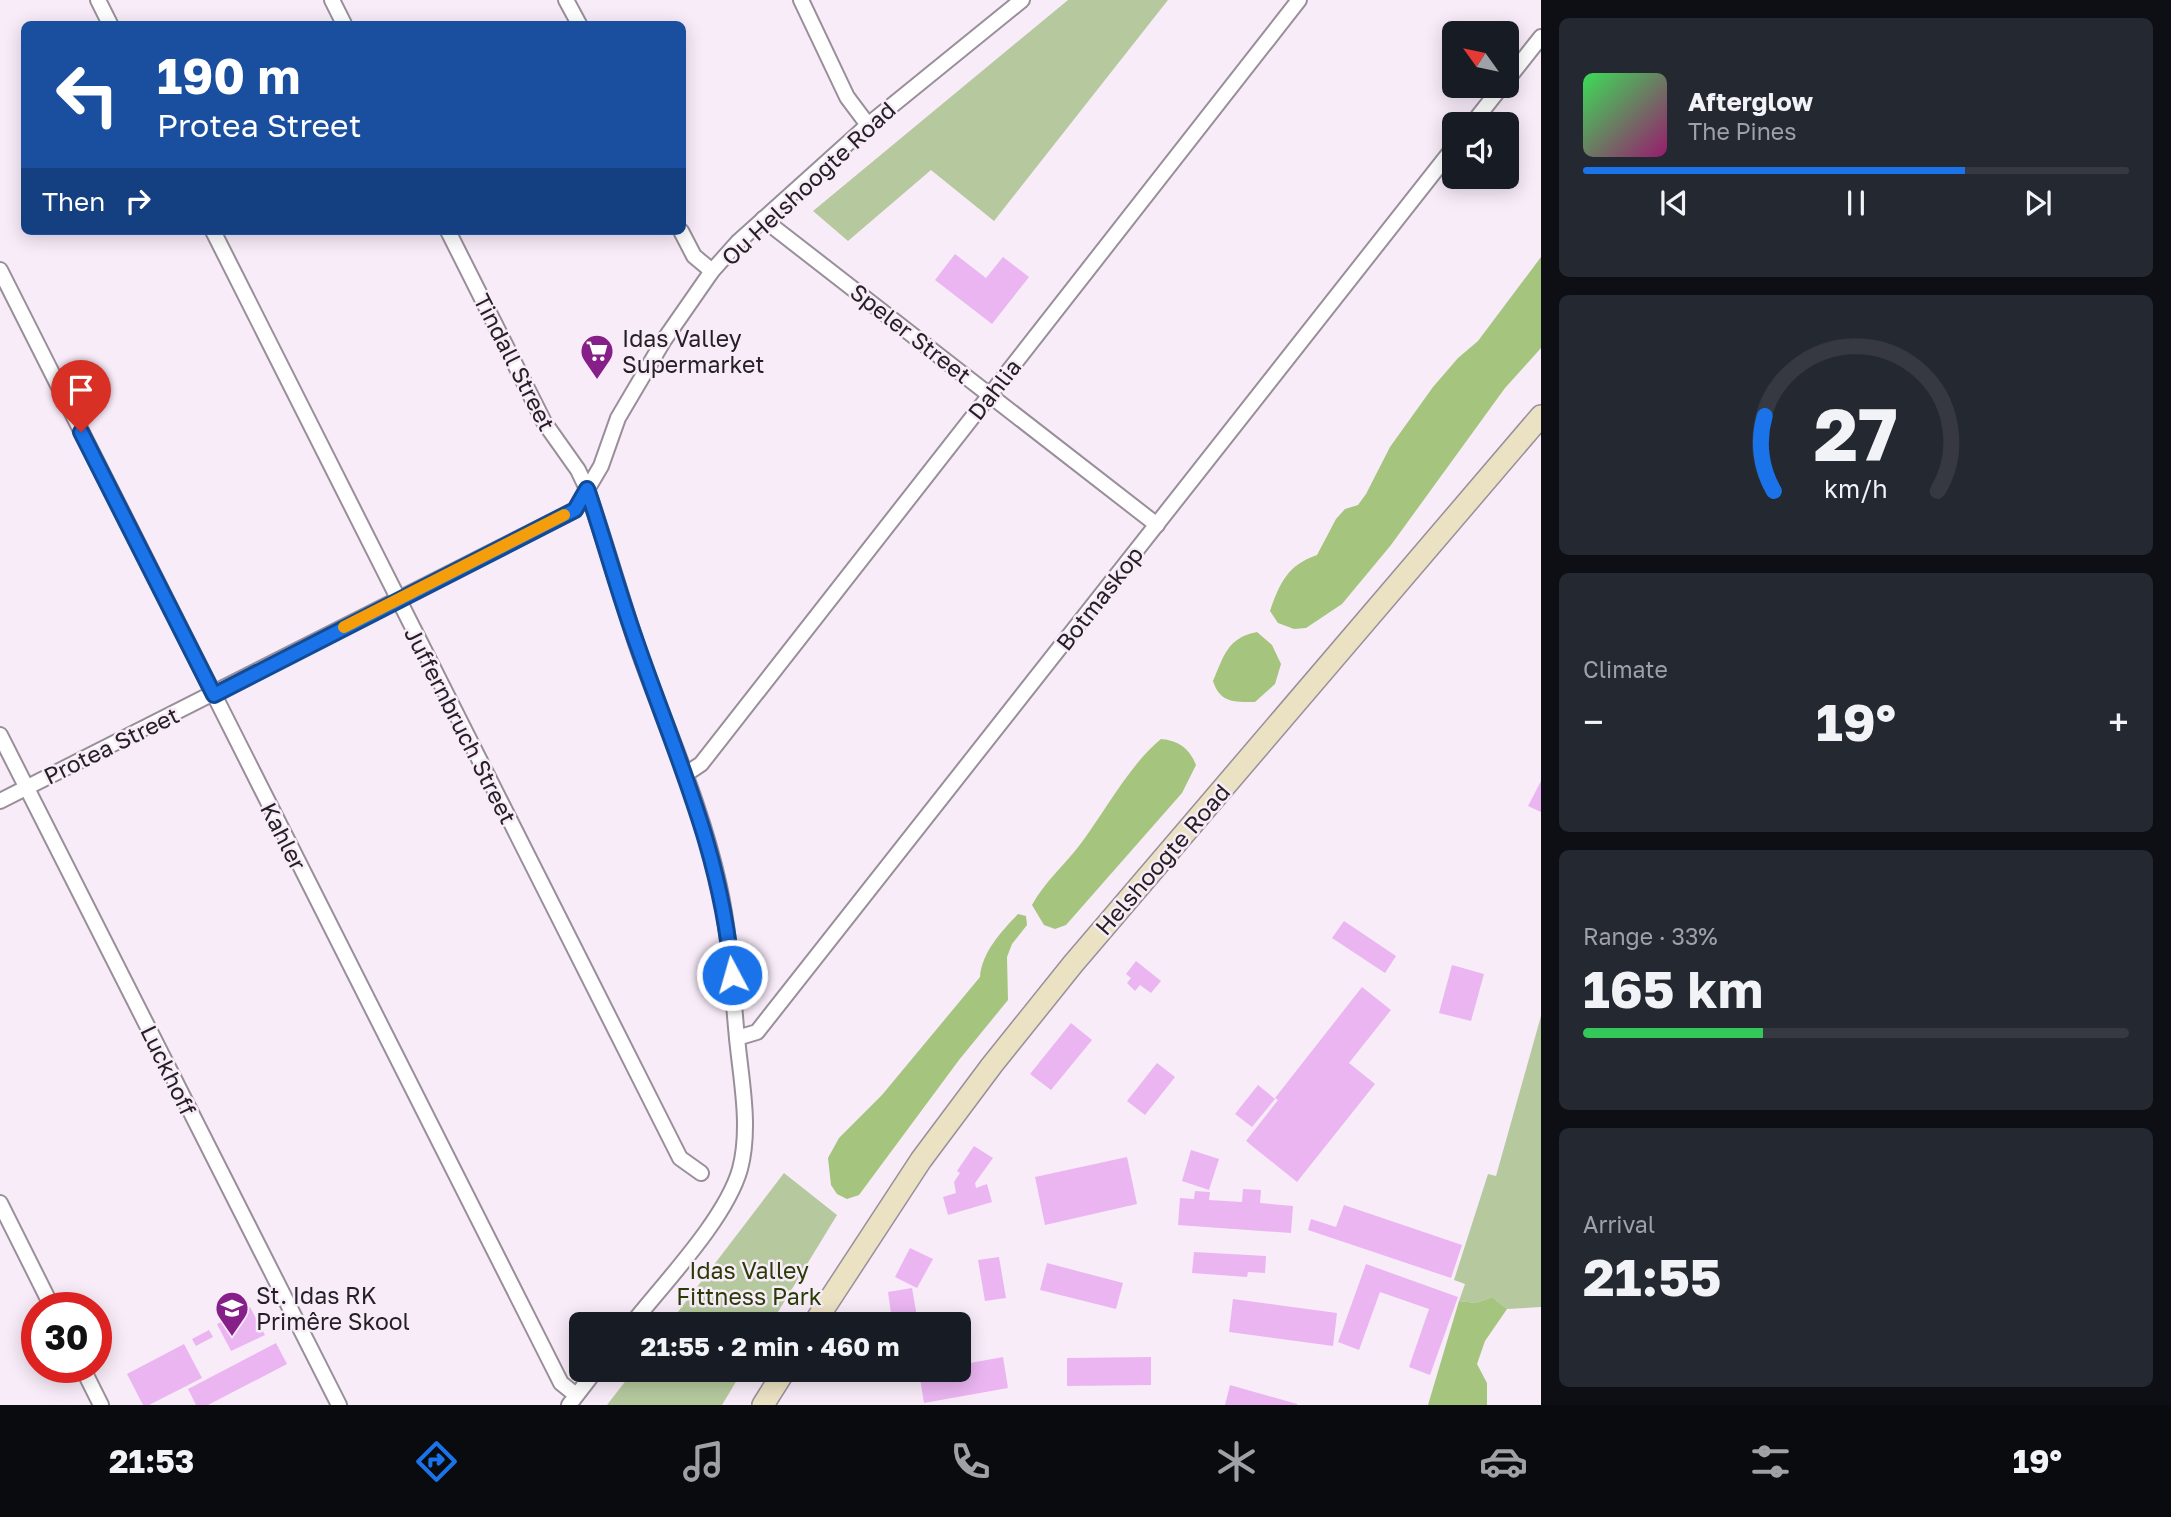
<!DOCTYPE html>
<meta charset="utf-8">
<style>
body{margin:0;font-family:"Golos Text",sans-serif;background:#242831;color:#f1f3f6;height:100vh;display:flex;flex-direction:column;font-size:26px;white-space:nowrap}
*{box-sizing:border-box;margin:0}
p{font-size:23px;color:#9ea1a6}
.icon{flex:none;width:38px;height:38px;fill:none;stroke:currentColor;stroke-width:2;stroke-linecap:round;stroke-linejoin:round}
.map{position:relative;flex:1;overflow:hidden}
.side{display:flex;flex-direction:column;gap:18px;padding:18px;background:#0d0f14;width:630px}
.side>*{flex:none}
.hud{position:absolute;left:21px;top:21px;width:665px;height:214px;border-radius:10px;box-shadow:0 4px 18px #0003;background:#1a4fa0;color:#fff;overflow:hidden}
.needle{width:46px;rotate:303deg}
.fabs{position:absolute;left:1442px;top:21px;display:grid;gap:14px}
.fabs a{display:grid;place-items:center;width:77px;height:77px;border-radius:10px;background:#171b24;box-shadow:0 4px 18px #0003;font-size:35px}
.speed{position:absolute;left:21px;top:1292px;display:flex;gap:14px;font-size:35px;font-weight:700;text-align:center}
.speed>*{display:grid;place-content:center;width:91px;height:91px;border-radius:50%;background:#171b24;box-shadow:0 4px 18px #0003;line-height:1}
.speed .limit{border:10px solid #d22;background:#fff;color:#111}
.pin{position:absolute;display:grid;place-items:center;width:60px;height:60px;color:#fff;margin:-72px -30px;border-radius:50% 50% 50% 0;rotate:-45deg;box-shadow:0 0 7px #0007}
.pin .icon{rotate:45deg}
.me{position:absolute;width:77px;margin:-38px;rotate:354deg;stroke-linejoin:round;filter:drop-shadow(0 0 5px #0008)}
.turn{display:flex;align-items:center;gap:24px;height:147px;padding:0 21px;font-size:32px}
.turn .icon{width:91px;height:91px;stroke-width:2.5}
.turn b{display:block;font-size:49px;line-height:60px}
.then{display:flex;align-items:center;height:66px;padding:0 21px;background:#0003;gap:14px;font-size:26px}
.big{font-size:52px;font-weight:700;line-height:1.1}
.side .tile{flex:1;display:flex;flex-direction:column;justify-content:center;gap:10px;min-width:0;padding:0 24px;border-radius:10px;background:#242831}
.side .dial{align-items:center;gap:0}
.dial svg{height:182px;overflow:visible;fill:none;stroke:#363941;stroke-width:7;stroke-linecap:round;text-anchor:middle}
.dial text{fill:#f1f3f6;stroke:none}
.song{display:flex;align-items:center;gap:21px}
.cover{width:84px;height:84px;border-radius:10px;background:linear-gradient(135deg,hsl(130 70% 55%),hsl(320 70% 35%))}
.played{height:7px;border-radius:4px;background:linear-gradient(90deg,#1a73e8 70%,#363941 70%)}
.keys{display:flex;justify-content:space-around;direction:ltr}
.heat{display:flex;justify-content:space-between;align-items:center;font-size:38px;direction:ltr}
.charge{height:10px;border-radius:5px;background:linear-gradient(90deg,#34c759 33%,#363941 0)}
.trip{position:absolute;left:569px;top:1312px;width:402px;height:70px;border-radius:10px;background:#171b24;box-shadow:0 4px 18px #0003;font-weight:700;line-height:70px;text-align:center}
.tabs{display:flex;height:112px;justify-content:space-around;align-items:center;background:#090b0e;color:#9ea1a6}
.tabs .icon{width:49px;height:49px}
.tabs .current{color:#1a73e8}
.tabs b{font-size:32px;color:#f1f3f6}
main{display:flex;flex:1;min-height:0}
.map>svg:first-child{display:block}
</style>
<main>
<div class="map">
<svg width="1541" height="1405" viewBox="0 0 1541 1405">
<rect width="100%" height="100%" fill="#f8ecf9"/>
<g fill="#b6c99e">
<path d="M1068,0H1168L994,221L931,170L848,241L813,211Z"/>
<path d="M1541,1016V1307L1507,1309L1492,1297L1476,1303L1459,1301L1465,1284L1454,1280L1488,1174L1496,1176Z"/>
<path d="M784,1173L837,1215L770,1325H668Z"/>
<path d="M634,1370H743L722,1405H607Z"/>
</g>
<g fill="#a5c47d">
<path d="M1541,257V348L1505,388L1391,545L1342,604L1306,628L1294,629L1278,623L1270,611C1280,582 1288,565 1317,555L1336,519L1345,509L1358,505L1366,494L1390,447L1433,387L1458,358L1478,341Z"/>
<path d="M1257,632L1272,645L1281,664L1275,684L1255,702C1234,702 1220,703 1213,681C1224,656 1227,638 1257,632Z"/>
<path d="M1161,739C1178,740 1190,749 1196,765L1182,793L1066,925L1055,929L1044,925L1032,905C1045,881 1066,864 1082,842C1105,811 1131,763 1161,739Z"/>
<path d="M1018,914L1026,916L1027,925L1012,944L1007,957L1008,1000L959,1060L859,1195L847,1199L837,1194L831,1185L828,1158L839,1138L882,1095L980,977C982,952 1001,932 1018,914Z"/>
<path d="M1492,1297L1507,1309L1485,1341L1477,1364L1487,1383V1405H1428L1459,1301L1476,1303Z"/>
</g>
<g fill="#ebb5f2">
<path d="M955,254L986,278L1003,257L1029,277L992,324L935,280Z"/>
<path d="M1541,781V812L1528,806Z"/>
<path d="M1344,921L1396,956L1385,973L1332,938Z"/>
<path d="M1136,961L1161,981L1151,993L1140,985L1135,991L1127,983L1131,978L1126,974Z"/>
<path d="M1452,965L1484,974L1471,1021L1439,1013Z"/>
<path d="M1362,987L1391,1010L1349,1063L1375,1084L1297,1182L1246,1141L1278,1100L1275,1098Z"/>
<path d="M1071,1023L1092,1040L1051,1090L1030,1074Z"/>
<path d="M1157,1063L1175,1077L1145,1115L1127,1101Z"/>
<path d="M1258,1085L1275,1099L1252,1127L1235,1114Z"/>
<path d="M974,1146L993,1158L975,1183L976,1188L987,1184L992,1202L948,1215L943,1197L956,1193L954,1182L960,1173L957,1171Z"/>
<path d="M1191,1150L1219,1159L1209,1190L1182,1181Z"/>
<path d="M1127,1157L1137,1204L1045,1225L1035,1177Z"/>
<path d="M1243,1189L1261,1190L1260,1203L1293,1206L1291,1233L1178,1225L1180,1198L1194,1199L1195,1191L1210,1192L1209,1200L1242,1202Z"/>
<path d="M1344,1205L1462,1245L1451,1278L1308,1230L1311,1219L1336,1227Z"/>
<path d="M910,1248L933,1259L917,1288L895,1277Z"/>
<path d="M1194,1252L1266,1256L1265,1273L1248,1272L1247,1277L1192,1273Z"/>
<path d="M999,1257L1006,1298L985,1301L978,1260Z"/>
<path d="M1047,1263L1123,1283L1116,1309L1040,1290Z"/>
<path d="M1366,1264L1458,1297L1430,1375L1409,1367L1429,1309L1380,1292L1359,1350L1338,1342Z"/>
<path d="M912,1288L917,1317L913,1318L914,1325H877L892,1321L888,1292Z"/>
<path d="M1233,1299L1337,1313L1333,1346L1229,1332Z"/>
<path d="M250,1307L265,1335L231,1351L217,1324Z"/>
<path d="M209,1330L213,1337L196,1346L192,1339Z"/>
<path d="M276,1343L287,1364L208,1405H196L188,1389Z"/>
<path d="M184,1344L202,1378L149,1405H143L127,1374Z"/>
<path d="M1003,1357L1008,1388L924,1403L919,1372L959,1370V1365Z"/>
<path d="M1151,1357V1385L1067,1386V1358Z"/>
<path d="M1230,1385L1297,1404V1405H1225Z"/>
</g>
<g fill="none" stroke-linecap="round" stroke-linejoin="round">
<defs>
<g id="street">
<path d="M98,0L110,24"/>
<path d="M332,0L344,24"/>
<path d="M566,0L579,24"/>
<path d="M801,0L847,97L868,125"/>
<path d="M1507,80L1541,37"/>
<path d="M1472,124L1502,86"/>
<path d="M763,219L1157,525"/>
<path d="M213,231L680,1158L701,1173"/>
<path d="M448,231L544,422L578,470L587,489C605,541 620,594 637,646C665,726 701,803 719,886C730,936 732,987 737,1038C741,1080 751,1127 740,1169C726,1219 664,1283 631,1325"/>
<path d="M681,231L694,256L712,271"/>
<path d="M0,270L561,1383L576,1395"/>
<path d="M0,735L339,1405"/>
<path d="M686,774L701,764L1299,0"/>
<path d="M0,801L575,510L601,466L618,418L664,340L712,271L738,242L868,125L1022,0"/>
<path d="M737,1038L757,1032L1454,147"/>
<path d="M0,1203L52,1307"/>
<path d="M82,1367L101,1405"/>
<path d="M569,1405L596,1370"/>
</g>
<g id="secondary">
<path d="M813,1325L921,1160L992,1065L1073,964L1541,416"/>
<path d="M763,1405L785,1370"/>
</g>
</defs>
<use href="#street" stroke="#998f9a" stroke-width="18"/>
<use href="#secondary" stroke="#998f9a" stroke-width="24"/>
<use href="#street" stroke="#fff" stroke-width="14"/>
<use href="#secondary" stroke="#ebe1c3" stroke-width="21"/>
</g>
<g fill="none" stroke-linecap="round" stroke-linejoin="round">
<defs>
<path id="route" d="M81,432L214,695L575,510L587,489C605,542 619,595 638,647C677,759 722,855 732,975"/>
</defs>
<use href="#route" stroke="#114b97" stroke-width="18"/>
<use href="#route" stroke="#1a73e8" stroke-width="12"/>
<path stroke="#f59e0b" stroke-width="12" d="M344,627L564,515"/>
</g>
<defs>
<symbol id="supermarket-pin" viewBox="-11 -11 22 30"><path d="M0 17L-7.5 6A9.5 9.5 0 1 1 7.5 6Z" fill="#861f87" stroke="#f8ecf9"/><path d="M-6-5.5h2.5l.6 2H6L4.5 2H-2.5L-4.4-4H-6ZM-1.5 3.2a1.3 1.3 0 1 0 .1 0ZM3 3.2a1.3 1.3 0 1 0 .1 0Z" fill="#fff"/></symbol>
<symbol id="school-pin" viewBox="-11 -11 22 30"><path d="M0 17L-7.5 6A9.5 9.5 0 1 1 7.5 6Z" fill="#861f87" stroke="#f8ecf9"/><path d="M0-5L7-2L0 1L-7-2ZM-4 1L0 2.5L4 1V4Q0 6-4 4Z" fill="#fff"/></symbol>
</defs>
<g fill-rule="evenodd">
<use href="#supermarket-pin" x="578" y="332" width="38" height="52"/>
<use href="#school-pin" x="213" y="1289" width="38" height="52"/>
</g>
<g text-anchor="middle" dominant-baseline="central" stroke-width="5" stroke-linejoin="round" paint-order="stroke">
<g font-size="23" fill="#242025" stroke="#f8ecf9">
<text transform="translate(808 183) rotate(-43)">Ou Helshoogte Road</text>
<text transform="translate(911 333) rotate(38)">Speler Street</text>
<text transform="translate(515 362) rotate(63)">Tindall Street</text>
<text transform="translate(994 389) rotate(-52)">Dahlia</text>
<text transform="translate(1099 598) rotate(-52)">Botmaskop</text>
<text transform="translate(461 725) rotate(63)">Juffernbruch Street</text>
<text transform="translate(111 745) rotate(-26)">Protea Street</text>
<text transform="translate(284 836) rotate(63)">Kahler</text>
<text transform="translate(1162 859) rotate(-49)">Helshoogte Road</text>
<text transform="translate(169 1070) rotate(64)">Luckhoff</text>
</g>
<g font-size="23" fill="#242025" stroke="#f8ecf9" text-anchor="start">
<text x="622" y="338">Idas Valley<tspan x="622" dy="26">Supermarket</tspan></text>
<text x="256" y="1295">St. Idas RK<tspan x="256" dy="26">Primêre Skool</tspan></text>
</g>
<g font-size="23" fill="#293c06" stroke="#f8ecf9">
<text x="749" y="1270">Idas Valley<tspan x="749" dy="26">Fittness Park</tspan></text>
</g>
</g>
</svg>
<div class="fabs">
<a><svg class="needle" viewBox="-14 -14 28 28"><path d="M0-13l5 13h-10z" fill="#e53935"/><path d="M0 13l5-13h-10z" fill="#9ea1a6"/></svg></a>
<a><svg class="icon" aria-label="sound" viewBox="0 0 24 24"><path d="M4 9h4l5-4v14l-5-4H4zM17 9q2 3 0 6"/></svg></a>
</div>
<div class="speed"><div class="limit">30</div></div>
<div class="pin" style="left:81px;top:432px;background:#d93025"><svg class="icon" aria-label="arrive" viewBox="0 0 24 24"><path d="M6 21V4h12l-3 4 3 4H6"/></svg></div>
<svg class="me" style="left:732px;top:975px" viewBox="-20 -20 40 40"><circle r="17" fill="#1a73e8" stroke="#fff" stroke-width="3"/><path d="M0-11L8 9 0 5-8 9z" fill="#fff"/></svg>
<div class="trip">21:55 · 2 min · 460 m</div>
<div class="hud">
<div class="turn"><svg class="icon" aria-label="left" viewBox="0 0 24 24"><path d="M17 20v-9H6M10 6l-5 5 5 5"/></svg><div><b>190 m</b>Protea Street</div></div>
<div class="then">Then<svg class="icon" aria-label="right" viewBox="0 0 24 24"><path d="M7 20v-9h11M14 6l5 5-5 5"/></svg></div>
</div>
</div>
<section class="side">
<div class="tile">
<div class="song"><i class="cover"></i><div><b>Afterglow</b><p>The Pines</p></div></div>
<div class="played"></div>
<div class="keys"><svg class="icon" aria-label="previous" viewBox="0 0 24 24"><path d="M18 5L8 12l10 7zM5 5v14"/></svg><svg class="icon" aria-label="pause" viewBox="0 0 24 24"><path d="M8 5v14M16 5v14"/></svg><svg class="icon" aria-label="next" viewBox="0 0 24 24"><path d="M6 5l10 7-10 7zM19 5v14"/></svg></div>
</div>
<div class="tile dial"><svg viewBox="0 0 100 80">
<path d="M14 69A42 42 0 1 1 86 69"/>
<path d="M14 69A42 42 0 0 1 10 36" stroke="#1a73e8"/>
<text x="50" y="56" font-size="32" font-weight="700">27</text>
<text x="50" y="72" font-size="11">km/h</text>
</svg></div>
<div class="tile"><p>Climate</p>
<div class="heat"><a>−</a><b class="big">19°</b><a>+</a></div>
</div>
<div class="tile"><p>Range · 33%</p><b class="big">165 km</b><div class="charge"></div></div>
<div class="tile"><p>Arrival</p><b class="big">21:55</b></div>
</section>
</main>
<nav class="tabs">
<b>21:53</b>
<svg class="icon current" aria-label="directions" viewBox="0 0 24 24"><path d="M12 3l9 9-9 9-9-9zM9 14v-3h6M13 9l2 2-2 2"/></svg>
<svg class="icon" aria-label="music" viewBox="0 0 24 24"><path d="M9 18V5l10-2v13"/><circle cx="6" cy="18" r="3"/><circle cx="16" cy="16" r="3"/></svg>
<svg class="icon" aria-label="phone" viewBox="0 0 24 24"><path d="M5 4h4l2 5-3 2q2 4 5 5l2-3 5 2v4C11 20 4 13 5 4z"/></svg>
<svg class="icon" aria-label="climate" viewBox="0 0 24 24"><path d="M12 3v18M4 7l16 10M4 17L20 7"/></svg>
<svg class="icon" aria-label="car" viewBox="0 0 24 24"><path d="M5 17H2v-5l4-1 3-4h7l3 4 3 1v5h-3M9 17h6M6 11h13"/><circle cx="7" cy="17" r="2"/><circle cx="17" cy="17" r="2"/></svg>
<svg class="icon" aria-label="filters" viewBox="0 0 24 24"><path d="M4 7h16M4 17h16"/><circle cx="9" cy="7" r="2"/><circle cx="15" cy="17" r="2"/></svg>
<b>19°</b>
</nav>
